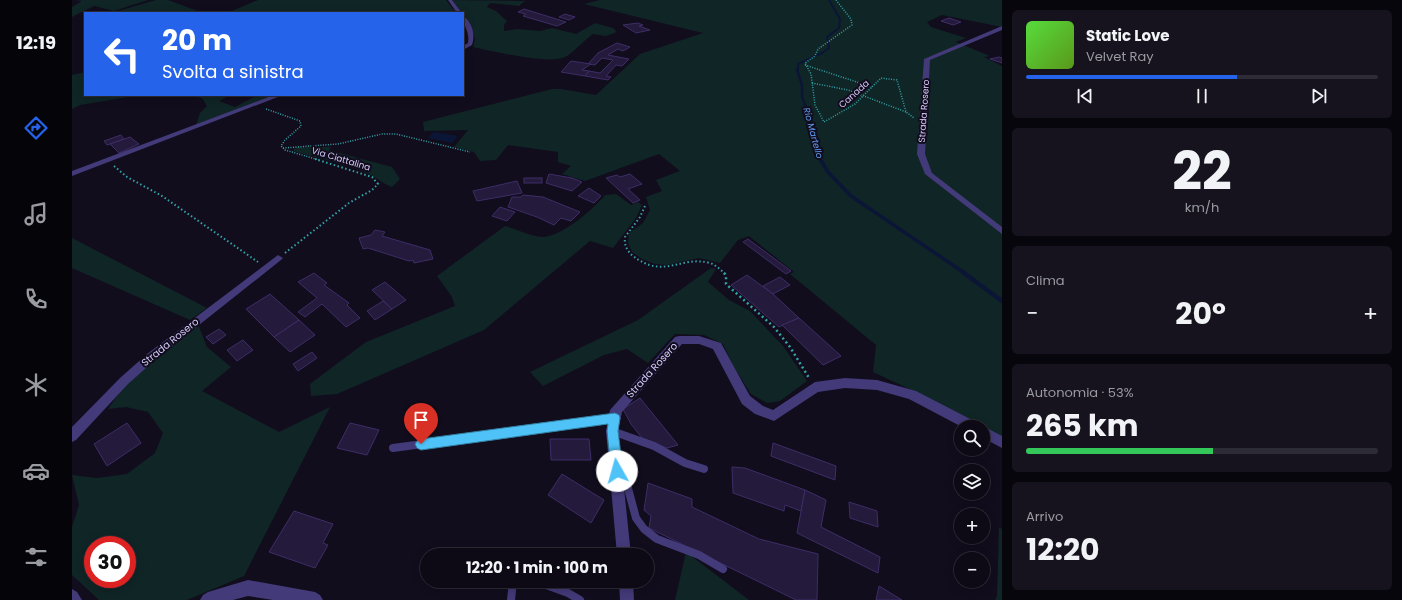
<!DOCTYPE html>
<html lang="it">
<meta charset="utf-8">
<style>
body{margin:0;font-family:Poppins,sans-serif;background:#16131f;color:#f1f3f6;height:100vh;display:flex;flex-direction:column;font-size:15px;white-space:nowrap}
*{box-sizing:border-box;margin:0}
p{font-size:13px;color:#9a9aa1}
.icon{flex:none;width:22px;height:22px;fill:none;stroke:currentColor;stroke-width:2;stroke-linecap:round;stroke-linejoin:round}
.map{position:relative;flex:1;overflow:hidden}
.panel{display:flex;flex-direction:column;gap:10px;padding:10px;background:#07060c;width:400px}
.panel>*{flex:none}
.top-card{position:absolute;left:12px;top:12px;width:380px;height:84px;border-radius:0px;box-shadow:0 2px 10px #0003,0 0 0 1px #2d2b35;background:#2563eb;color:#fff;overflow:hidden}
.fabs{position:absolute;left:882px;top:420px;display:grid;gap:8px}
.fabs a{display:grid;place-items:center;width:36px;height:36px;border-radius:50%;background:#0d0a16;box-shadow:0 2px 10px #0003,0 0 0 1px #2d2b35;font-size:20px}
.speed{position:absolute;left:12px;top:536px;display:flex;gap:8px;font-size:20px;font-weight:700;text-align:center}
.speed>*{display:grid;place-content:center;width:52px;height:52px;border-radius:50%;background:#0d0a16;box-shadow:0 2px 10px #0003,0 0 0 1px #2d2b35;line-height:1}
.speed .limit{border:6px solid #d22;background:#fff;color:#111}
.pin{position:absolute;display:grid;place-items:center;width:34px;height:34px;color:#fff;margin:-41px -17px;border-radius:50% 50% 50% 0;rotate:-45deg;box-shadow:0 0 4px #0007}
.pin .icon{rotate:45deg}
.me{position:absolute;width:44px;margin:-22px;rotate:353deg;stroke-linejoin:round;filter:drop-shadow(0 0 3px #0008)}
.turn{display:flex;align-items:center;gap:14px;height:84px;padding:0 12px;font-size:18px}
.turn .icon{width:52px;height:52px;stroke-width:2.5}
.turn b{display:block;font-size:28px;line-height:34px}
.big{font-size:30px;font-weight:700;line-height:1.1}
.panel .tile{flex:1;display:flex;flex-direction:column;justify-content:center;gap:6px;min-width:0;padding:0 14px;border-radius:6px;background:#16131f}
.panel .dial{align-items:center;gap:0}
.dial b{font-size:52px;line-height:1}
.song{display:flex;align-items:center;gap:12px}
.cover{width:48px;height:48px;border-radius:6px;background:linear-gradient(135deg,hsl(110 70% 55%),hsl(90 70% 35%))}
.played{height:4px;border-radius:2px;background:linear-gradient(90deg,#2563eb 60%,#2d2b35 60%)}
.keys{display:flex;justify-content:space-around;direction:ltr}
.heat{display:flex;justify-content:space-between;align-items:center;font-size:22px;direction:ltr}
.charge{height:6px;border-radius:3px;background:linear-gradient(90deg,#34c759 53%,#2d2b35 0)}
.trip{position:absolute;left:348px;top:548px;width:234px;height:40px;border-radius:20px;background:#0d0a16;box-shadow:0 2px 10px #0003,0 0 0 1px #2d2b35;font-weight:700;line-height:40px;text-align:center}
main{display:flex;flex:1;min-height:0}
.tabs{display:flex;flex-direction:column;width:72px;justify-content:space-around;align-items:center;background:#050409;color:#9a9aa1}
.tabs .icon{width:28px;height:28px}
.tabs .on{color:#2563eb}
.tabs b{font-size:18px;color:#f1f3f6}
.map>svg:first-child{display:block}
</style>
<main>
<nav class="tabs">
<b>12:19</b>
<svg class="icon on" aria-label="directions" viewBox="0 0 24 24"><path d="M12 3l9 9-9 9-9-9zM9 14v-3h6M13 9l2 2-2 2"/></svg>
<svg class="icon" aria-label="music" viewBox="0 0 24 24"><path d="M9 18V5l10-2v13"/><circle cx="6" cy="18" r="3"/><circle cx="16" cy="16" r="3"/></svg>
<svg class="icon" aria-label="phone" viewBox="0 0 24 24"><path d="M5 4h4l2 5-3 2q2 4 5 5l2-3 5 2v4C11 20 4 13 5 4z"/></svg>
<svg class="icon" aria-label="climate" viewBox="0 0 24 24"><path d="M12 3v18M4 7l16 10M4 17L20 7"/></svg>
<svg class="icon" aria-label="car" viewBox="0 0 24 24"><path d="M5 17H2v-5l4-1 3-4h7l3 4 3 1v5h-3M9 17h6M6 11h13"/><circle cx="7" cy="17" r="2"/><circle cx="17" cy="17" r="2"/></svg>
<svg class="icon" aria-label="filters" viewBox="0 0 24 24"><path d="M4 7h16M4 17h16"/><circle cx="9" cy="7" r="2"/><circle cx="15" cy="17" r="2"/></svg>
</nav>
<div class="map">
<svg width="930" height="600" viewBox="0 0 930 600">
<rect width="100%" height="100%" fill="#110d1d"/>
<g fill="#102526" fill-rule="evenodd">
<path d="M3,0H76L42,11L22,6L0,17V7L10,1Z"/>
<path d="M84,0H96L131,13H47L46,11Z"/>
<path d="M186,0H374L384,13H155Z"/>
<path d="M380,0L453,1L447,6L419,3L416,5L415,7L424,11L435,21L432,25V31L445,29L468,31L480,28L504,34L523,23L541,28L544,31L543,33L534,36L521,34C511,41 504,50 495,56C479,66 421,51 401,47L403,39L399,24Z"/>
<path d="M528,0H930V27L870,15L855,22L859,27L894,38L884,42L918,56L912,57L930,66V438L846,393L801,372L804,345L718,274L722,272L677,236L666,240L648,263L627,258L595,265L583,264L570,259L560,252L556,243L557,233L571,223L578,210L574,197L590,191L584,180L608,171L587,154L513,181L490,174L499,166L486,162V152L436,145L424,160L408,161L402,152L382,147L396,130L352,131L351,122L480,89H489L524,95L568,54L631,33L512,4Z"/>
<path d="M13,72V95H68L8,105L0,109V75Z"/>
<path d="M112,95H158L147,101L163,107L186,95H202L124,125L128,113L135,106L130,98Z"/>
<path d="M223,147H259L257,150L320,167L328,179L320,187C309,183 303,176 293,172C270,163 245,158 221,151Z"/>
<path d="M544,194L559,205L566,202L570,205L564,218L541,248L518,241L412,330L265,394L239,396L238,384L294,342L383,306L380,297L365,276L433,226C441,228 464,238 472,237C491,235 521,210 533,195Z"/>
<path d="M0,238L135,308L118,320L0,268Z"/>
<path d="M639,268L644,269L636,282L657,300L678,311L711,346L735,381L708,401L695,403L679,394L662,367L651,344L632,335L603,334L576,363L555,349L532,355L471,386L458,372L566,320Z"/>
<path d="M126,324L135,347L159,367L130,391L207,432L258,407L172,576L115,600H27L0,575V527L7,505L0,475L25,478L55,474L83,453L91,433L76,412L54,407L36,409L52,386ZM21,545H55V579H21Z"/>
<path d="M927,527L930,529V600H923L925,596Z"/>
<path d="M614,552L677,600H603Z"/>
</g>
<path fill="#0b1637" d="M362,132L386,136L380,143L356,138Z"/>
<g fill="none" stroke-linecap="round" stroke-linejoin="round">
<path stroke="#0b1637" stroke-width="2" d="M726,71V64L750,53L757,48L755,37L767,28L768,19L757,0"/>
<path stroke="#0b1637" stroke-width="2.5" d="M725,70L730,85V97L737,115L746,156L749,160"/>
<path stroke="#0b1637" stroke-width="3.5" d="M748,159L756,172L779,196L894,274"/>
<path stroke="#0b1637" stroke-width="4.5" d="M892,273L930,301"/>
</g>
<g fill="#241a3c" stroke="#3e2d67">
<path d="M452,9L494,22L485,26L451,16L454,14L446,12Z"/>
<path d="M493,14L503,17L497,20L487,17Z"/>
<path d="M877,18L889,22L881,25L869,21Z"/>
<path d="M566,23L571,25L567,26L578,30L564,33L551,25Z"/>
<path d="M545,43L558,47L551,51L546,49L536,55L557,59L550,66L544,65L534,76L539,77L536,80L513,76L517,71L528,73L541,60L530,58L523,65L516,64L526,53Z"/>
<path d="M927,57L930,58V63L918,59Z"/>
<path d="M499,61L519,64L510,70L517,71L513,76L489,72Z"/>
<path d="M49,135L52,139L35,145L32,141Z"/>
<path d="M58,137L67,144L47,153L38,144Z"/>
<path d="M477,174L500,178L510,182L500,191L474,183Z"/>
<path d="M558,174L570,184L556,189L568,200L561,203L534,178L545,175L548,177Z"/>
<rect x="452" y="178" width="18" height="5"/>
<path d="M445,181L450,193L405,201L401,191Z"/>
<path d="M517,188L529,196L522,203L506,196Z"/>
<path d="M451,195L471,197L508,212L499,221L489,218L482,225L465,217L436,207L440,197H449Z"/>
<path d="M428,207L443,212L435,221L420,216Z"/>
<path d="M303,230L313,232L310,236L358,250L361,259L342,263L341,260L337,261L296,248L291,249L287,238L299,235Z"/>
<path d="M676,239L719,271L714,274L671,242Z"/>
<path d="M242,273L255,283L252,285L277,303L275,305L288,318L274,327L250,304L233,317L226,312L245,298L226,282Z"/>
<path d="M675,275L701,294L727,318L707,327L659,285Z"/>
<path d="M708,277L718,285L701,294L691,286Z"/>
<path d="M313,282L334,300L320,309L300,290Z"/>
<path d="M198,294L227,320L202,337L174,309Z"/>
<path d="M311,301L320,309L303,320L295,311Z"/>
<path d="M727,318L769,356L751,365L710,325Z"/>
<path d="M227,320L243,335L218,352L202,337Z"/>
<path d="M147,329L154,335L141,344L134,337Z"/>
<path d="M171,340L181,350L165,361L155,350Z"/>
<path d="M240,352L245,358L226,371L221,364Z"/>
<path d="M568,398L606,445L595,448L570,438L559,424L551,409Z"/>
<path d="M55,423L69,443L35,466L22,444Z"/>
<path d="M278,423L307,430L295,455L265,448Z"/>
<path d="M478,439H517L519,460H479Z"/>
<path d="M701,443L764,466L763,480L699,456Z"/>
<path d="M660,467L673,468L733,490L729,511L713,505L712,511L661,493Z"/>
<path d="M490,474L532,500L519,523L476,495Z"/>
<path d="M576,483L620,499V507L687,539L746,554L745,600H724L577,528L579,516L572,510Z"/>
<path d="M733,490L754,500L749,527L808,557L806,573L725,533Z"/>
<path d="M777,502L805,511L806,527L778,518Z"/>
<path d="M222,511L261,524L251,543L256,545L243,568L197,552Z"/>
<path d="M807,586L830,600H804Z"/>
</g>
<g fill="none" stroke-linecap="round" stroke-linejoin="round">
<g stroke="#33a3a8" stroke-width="1.5" stroke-dasharray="1 1.5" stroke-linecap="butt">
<path d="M764,0L779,19L780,25L746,49L743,56L733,63L739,74L743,105L752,122L783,104L809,78L825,80L834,112L842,118"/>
<path d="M733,65L800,87"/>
<path d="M740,83L776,90L834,112"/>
<path d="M194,109L228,121L229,126L213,140L209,146L213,150L247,160"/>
<path d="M211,148L266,144L310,134H324L398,152"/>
</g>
<g stroke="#33a3a8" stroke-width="2" stroke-dasharray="1.5 2.5" stroke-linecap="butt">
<path d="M42,166L55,177L90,196L186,262"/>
<path d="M573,206L568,217L553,237C552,245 555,251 561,256C592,280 609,255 638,263C644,265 649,270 653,274"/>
<path d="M213,253L277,203L300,190L306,184L300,177L243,159"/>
</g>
<path stroke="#33a3a8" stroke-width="2.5" stroke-dasharray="2 3" stroke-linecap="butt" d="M652,273L654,275V284L702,327L718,347L737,378"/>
<g stroke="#433a79" stroke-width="8">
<path d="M540,431L582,446L613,463L632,469"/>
<path d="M321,448L543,418"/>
<path d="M546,472L554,481L564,518L572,529L585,539L627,555L651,569"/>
<path d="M463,581L496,593L508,600"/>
<path d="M439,600L441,581"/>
</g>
<g fill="#433a79" fill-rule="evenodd">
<path d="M376,0H380L390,13H385Z"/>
<path d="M391,16C400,21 404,35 400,45L391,50V46L396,43C398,32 391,26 391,16Z"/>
<path d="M930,26V30L858,60L853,154L860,173L930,227V234L853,174L845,154L852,59Z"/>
<path d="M202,95H211L0,176V171Z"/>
<path d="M206,255L211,258L209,260L83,360L56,384L4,440L0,442V427L48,378L75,354Z"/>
<path d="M607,336H627L649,343L678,396L691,406L701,410L743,382L773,378L805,380L844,391L906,423L908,427H890L837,399L805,390L773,388L746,392L702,421L683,414L670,404L641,349L627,344H610L550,412L546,431L559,555H545L534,431L538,410L603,337Z"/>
<path d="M911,426L930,436V448L911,438V427H909Z"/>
<path d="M176,580L243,592L248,595L251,600H201L176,596L161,600H128L131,595L136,592Z"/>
<path d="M547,581H561L562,600H548Z"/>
<path d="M0,589L5,592L10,600H0Z"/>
</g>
</g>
<path fill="#4fc3f7" stroke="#337fa1" d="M543,413L547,415L548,418L546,431L551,471L549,475L545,477L541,475L539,471L535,431L536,424L349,450L345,448L343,444L345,441L349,439Z"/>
<g text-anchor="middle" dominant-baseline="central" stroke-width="4" stroke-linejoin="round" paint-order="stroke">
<g font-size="9" fill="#d6cbfc" stroke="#110d1d">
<text transform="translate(782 94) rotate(-42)">Canada</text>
<text transform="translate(852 111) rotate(-86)">Strada Rosero</text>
<text transform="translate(269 159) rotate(17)">Via Ciattalina</text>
</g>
<g font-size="9" font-style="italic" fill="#5fa0f6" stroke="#110d1d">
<text transform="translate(741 133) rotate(75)">Rio Martello</text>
</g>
<g font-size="10" fill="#d6cbfc" stroke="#110d1d">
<text transform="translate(98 342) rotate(-39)">Strada Rosero</text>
<text transform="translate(580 370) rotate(-48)">Strada Rosero</text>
</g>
</g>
</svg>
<div class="fabs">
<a><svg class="icon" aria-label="search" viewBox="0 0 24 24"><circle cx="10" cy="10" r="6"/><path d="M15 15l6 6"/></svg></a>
<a><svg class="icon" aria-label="layers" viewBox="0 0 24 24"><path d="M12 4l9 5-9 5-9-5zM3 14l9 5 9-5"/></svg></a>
<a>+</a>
<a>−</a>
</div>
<div class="speed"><div class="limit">30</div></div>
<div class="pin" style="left:349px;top:444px;background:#d93025"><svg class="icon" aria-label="arrive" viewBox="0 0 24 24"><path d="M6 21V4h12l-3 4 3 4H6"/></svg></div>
<svg class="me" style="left:545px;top:471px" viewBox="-20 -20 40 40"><circle r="19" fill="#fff"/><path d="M0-13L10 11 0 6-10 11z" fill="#4fc3f7"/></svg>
<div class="trip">12:20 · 1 min · 100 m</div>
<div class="top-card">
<div class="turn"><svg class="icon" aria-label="left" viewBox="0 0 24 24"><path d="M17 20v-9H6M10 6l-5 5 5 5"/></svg><div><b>20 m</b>Svolta a sinistra</div></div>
</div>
</div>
<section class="panel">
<div class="tile">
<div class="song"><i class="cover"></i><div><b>Static Love</b><p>Velvet Ray</p></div></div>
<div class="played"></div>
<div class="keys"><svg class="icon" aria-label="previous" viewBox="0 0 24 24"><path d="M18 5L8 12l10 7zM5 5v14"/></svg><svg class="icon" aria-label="pause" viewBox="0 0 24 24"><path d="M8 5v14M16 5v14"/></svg><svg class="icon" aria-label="next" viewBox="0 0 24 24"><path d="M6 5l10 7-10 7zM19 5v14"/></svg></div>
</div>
<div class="tile dial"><b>22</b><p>km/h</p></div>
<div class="tile"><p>Clima</p>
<div class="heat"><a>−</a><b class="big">20°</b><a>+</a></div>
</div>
<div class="tile"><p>Autonomia · 53%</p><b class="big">265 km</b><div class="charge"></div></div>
<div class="tile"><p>Arrivo</p><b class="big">12:20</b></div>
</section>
</main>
